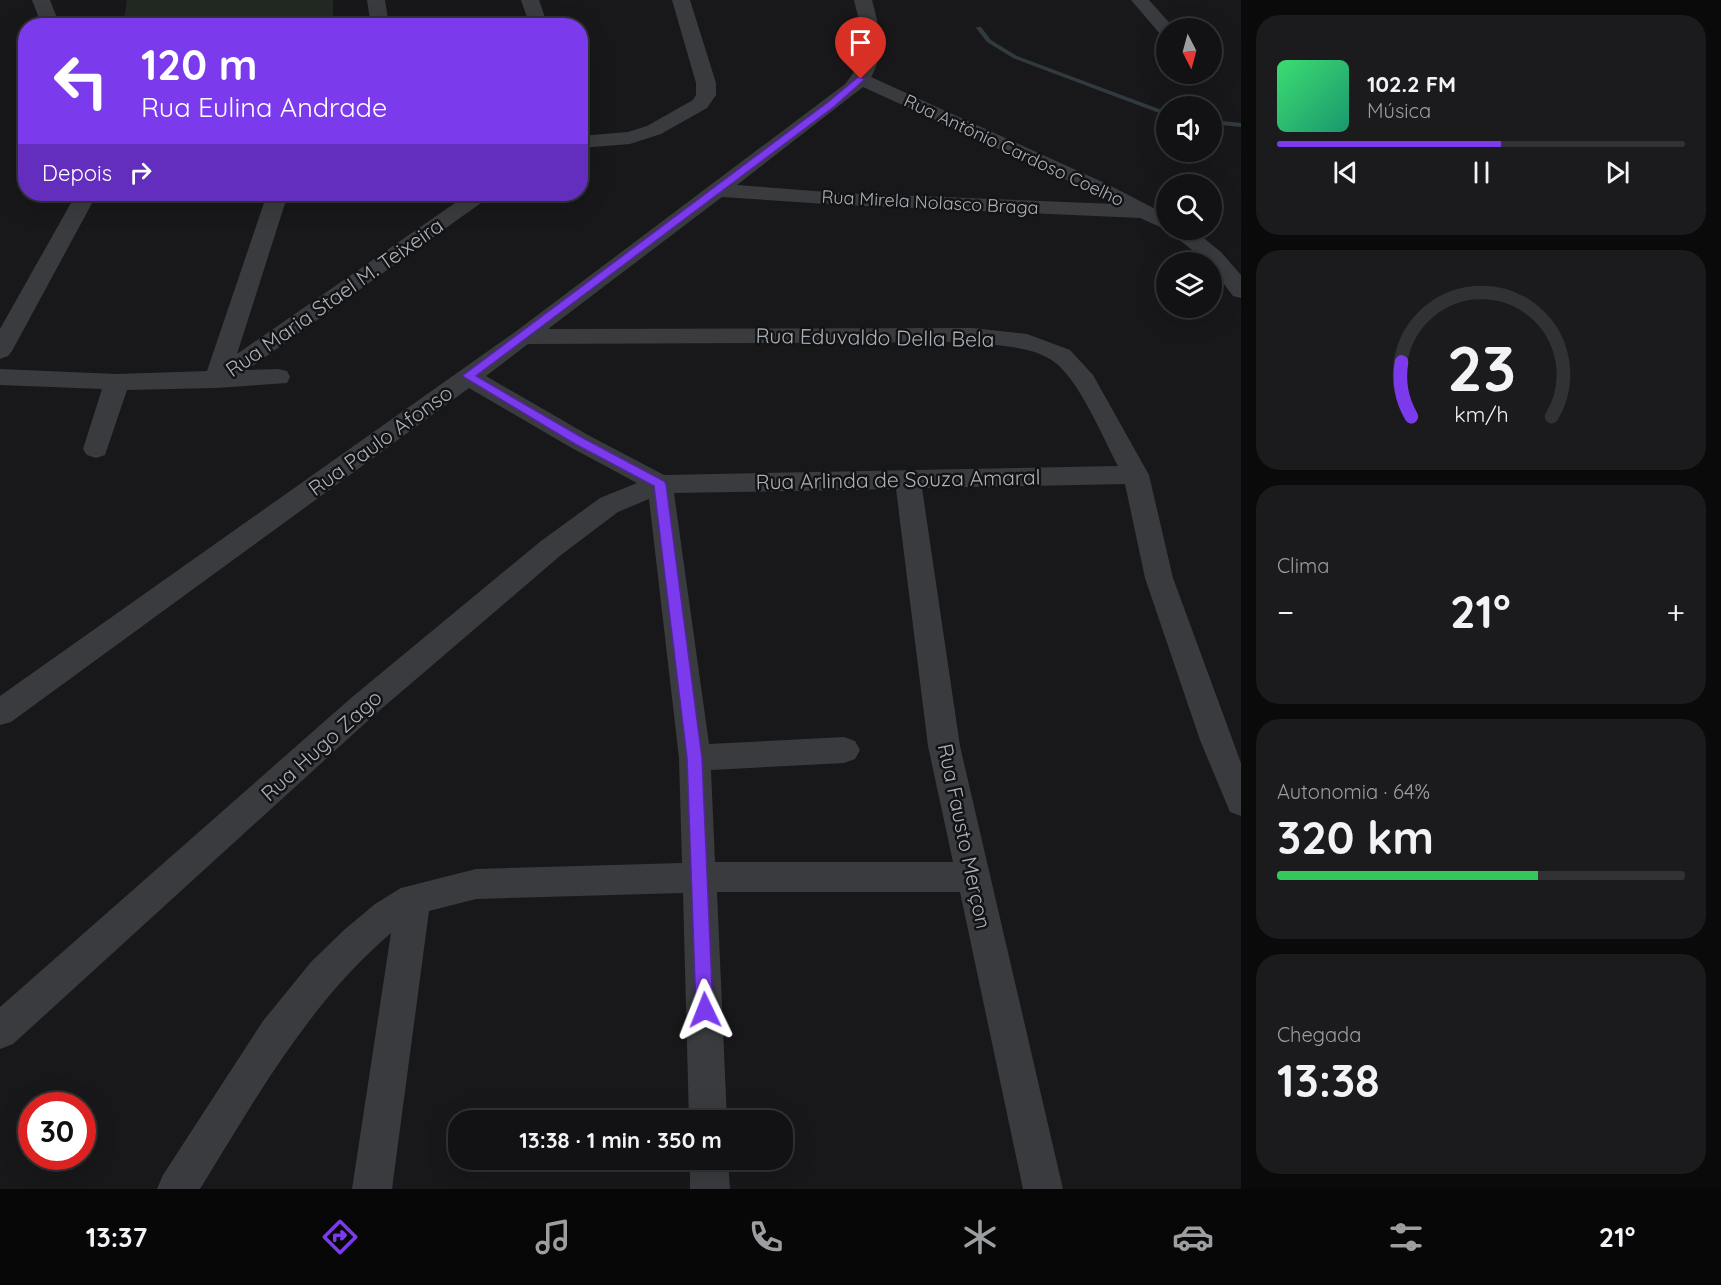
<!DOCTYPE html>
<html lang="pt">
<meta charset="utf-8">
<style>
body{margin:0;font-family:Quicksand,sans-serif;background:#1b1b1d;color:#f1f3f6;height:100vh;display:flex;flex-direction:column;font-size:22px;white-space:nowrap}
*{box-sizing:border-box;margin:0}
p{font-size:20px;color:#9c9ea0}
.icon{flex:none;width:33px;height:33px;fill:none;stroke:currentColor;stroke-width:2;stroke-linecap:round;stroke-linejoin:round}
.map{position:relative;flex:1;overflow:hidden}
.side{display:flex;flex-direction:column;gap:15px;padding:15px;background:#0a0a0b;width:480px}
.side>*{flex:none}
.hud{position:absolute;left:18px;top:18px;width:570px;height:183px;border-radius:24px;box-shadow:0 6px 24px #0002,0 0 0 2px #313234;background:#7c3aed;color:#fff;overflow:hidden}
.needle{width:39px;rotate:174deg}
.buttons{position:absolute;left:1156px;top:18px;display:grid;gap:12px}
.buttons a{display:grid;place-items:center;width:66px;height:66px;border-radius:50%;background:#121214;box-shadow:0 6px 24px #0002,0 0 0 2px #313234;font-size:30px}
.speed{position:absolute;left:18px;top:1092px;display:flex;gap:12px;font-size:30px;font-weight:700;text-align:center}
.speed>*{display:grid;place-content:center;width:78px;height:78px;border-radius:50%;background:#121214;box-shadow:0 6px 24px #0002,0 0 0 2px #313234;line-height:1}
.speed .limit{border:9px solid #d22;background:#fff;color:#111}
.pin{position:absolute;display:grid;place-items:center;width:51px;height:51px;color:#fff;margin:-62px -26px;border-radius:50% 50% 50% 0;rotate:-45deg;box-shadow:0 0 6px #0007}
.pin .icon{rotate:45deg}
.me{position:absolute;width:66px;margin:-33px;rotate:358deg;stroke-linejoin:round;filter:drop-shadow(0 0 4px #0008)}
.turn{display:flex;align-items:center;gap:21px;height:126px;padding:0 24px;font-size:27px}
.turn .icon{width:78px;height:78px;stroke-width:2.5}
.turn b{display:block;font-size:42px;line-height:51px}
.then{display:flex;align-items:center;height:57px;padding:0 24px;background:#0003;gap:12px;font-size:22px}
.big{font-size:45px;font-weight:800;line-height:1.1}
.side .tile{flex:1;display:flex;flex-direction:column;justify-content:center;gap:9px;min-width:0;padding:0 21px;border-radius:24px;background:#1b1b1d}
.side .dial{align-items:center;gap:0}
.dial svg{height:156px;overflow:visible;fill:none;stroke:#313234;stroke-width:7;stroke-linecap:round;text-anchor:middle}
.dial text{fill:#f1f3f6;stroke:none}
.song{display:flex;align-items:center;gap:18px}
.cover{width:72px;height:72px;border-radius:9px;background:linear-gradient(135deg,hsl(140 70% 55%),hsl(160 70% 35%))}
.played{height:6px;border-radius:3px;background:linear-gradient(90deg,#7c3aed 55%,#313234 55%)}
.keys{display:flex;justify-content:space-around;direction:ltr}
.heat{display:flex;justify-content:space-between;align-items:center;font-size:33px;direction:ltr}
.charge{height:9px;border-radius:4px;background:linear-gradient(90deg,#34c759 64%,#313234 0)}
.trip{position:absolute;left:448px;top:1110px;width:345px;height:60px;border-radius:24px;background:#121214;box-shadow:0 6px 24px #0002,0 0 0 2px #313234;font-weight:800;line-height:60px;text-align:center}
.tabs{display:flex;height:96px;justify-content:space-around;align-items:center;background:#070708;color:#9c9ea0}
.tabs .icon{width:42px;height:42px}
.tabs .selected{color:#7c3aed}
.tabs b{font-size:27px;color:#f1f3f6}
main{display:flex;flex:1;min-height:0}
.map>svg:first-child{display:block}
</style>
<main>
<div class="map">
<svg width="1241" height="1189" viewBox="0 0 1241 1189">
<rect width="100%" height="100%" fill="#18181a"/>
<path fill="#222922" d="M127,0H333V25H123Z"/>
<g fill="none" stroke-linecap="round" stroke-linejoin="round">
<g fill="#313a3f" fill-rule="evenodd">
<path d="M977,27H981L991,40L1017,56L1167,112V116L1013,58L987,42L976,28Z"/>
<path d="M1212,120L1241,123V127L1212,124Z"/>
</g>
<g fill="#393b3e" fill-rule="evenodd">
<path d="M32,0H50L60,26H42Z"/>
<path d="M367,0H385L389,26H371Z"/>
<path d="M521,0H539L548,26H530Z"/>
<path d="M672,0H690L716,83V95L707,108L661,134L630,144L580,148V136L628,132L647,126L693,100L696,95V83Z"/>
<path d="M854,0H872C879,27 886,51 871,77L1109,185L1167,215V230L1195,231L1221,252L1241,275V298L1233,296L1212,268V262H1207L1167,230L1140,218L841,205L722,197L548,329L973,328L1027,334L1070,350L1093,375L1149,475L1173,578L1241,763V816L1230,812L1200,740L1145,578L1125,484L922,488L960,746L1063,1189H1023L960,892H717L727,1120H689L683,893L476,899L429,911L392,1189H352L391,933C309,1003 256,1098 200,1189H157L163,1175L263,1021L311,962L344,930L375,904L401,888L476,869L682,863L679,758L649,499L618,512L561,555L373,716L13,1044L0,1049V1007L351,698L541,541L600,498L637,483L570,447L469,388L11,722L0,725V696L515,332L845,84C870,55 862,34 854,0ZM863,87L1095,193L1115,204L841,193L737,185ZM973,342C998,346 1032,346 1053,361C1079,379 1103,438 1118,466L664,475L588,435L486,376L528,344ZM896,489L928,746L953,862H715L711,770L844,763L855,759L860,750L855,741L844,737L709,744L674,493Z"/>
<path d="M1131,0H1149L1174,28H1167V36L1161,35Z"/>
<path d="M76,194H97L12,351L8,356L0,359V329Z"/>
<path d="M267,194H288L237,354L468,194H492L488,198L247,370L278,369L287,371L290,377L287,383L216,388L127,390L105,455L96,458L87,455L83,449L102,389L0,385V369L117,374L207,371Z"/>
<path d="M690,1160H728L730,1189H690Z"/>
</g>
</g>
<path fill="#7c3aed" stroke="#51269a" stroke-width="1.5" d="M858,77L865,79L835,106L476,376L583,438L664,481L666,484L702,758L713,1010L711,1016L705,1018L698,1016L696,1010L687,758L654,486L575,444L462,376L828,102Z"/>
<g text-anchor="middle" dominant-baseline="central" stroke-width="5" stroke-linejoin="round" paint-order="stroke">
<g font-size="18" fill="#abb1b8" stroke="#131315">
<text transform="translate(1014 150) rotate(25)">Rua Antônio Cardoso Coelho</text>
<text transform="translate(930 202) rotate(3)">Rua Mirela Nolasco Braga</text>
</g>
<g font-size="21" fill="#abb1b8" stroke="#131315">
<text transform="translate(334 297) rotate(-35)">Rua Maria Stael M. Teixeira</text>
<text transform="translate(875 337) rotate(1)">Rua Eduvaldo Della Bela</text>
<text transform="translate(380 440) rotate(-36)">Rua Paulo Afonso</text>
<text transform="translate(898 479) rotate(-1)">Rua Arlinda de Souza Amaral</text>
<text transform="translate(321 745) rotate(-42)">Rua Hugo Zago</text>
<text transform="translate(965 836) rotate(78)">Rua Fausto Merçon</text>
</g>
</g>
</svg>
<div class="buttons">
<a><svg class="needle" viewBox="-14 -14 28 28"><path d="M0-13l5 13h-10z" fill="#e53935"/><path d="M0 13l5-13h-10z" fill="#9c9ea0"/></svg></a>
<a><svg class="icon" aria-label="sound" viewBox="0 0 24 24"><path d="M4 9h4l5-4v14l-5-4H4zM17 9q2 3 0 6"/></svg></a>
<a><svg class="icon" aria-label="search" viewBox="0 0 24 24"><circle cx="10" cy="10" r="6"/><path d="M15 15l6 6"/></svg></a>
<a><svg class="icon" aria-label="layers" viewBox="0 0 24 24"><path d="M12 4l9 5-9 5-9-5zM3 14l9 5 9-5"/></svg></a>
</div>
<div class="speed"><div class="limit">30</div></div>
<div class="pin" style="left:861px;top:79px;background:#d93025"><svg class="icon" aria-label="arrive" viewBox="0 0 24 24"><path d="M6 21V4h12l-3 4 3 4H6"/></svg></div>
<svg class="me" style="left:705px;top:1010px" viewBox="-20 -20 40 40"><path d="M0-17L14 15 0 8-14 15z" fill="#7c3aed" stroke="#fff" stroke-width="4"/></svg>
<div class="trip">13:38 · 1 min · 350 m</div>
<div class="hud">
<div class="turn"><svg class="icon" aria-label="left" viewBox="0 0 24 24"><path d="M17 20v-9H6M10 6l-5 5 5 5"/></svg><div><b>120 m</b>Rua Eulina Andrade</div></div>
<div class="then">Depois<svg class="icon" aria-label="right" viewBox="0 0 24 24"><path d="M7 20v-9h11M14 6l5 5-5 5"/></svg></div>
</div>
</div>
<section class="side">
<div class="tile">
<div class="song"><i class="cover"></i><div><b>102.2 FM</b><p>Música</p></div></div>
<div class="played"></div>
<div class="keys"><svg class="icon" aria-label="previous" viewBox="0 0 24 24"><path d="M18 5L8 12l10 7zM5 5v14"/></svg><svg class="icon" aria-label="pause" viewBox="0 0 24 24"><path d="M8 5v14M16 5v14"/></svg><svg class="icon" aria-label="next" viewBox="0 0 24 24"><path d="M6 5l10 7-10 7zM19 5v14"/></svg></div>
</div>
<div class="tile dial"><svg viewBox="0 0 100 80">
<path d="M14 69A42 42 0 1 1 86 69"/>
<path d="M14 69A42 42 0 0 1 9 41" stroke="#7c3aed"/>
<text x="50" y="56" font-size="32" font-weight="700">23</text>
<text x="50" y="72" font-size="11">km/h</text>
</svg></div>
<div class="tile"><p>Clima</p>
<div class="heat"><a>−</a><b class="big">21°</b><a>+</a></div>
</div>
<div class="tile"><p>Autonomia · 64%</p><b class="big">320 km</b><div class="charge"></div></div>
<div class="tile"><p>Chegada</p><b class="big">13:38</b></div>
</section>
</main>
<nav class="tabs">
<b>13:37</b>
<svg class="icon selected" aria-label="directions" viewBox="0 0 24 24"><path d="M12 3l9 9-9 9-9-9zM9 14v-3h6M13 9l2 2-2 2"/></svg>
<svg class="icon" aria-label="music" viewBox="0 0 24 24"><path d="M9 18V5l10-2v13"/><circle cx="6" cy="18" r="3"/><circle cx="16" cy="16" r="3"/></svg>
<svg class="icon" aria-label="phone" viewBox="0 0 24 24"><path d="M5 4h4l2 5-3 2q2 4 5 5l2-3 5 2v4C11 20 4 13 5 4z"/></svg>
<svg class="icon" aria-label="climate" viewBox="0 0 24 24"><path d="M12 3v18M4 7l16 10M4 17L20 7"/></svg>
<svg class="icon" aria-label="car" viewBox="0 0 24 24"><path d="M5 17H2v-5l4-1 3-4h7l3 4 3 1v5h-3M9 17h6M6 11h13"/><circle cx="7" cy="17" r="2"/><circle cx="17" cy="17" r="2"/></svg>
<svg class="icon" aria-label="filters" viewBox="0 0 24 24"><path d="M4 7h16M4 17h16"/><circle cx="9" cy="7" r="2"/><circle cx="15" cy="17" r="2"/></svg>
<b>21°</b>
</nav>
